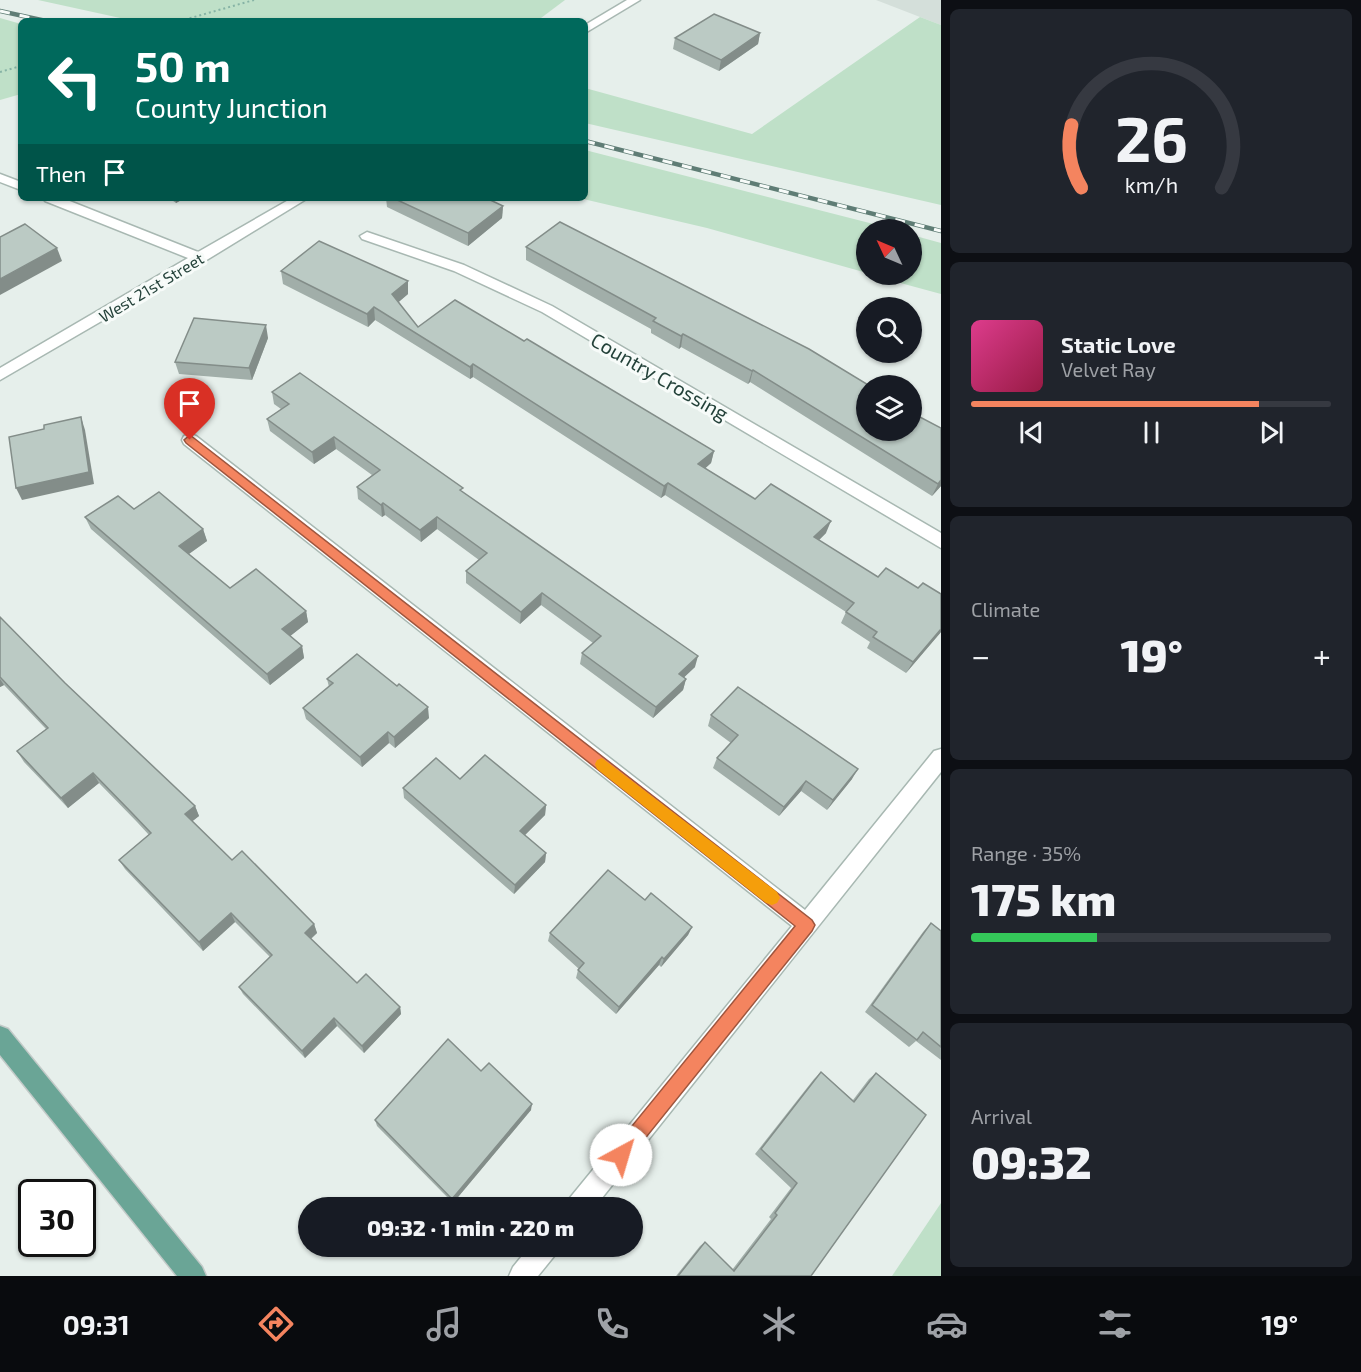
<!DOCTYPE html>
<meta charset="utf-8">
<style>
body{margin:0;font-family:"Exo 2",sans-serif;background:#20242c;color:#f1f3f6;height:100vh;display:flex;flex-direction:column;font-size:22px;white-space:nowrap}
*{box-sizing:border-box;margin:0}
p{font-size:20px;color:#9ea1a6}
.icon{flex:none;width:33px;height:33px;fill:none;stroke:currentColor;stroke-width:2;stroke-linecap:round;stroke-linejoin:round}
.map{position:relative;flex:1;overflow:hidden}
.panel{display:flex;flex-direction:column;gap:9px;padding:9px;background:#0d0f14;width:420px}
.panel>*{flex:none}
.banner{position:absolute;left:18px;top:18px;width:570px;height:183px;border-radius:9px;box-shadow:0 2px 4px #0004;background:#00695c;color:#fff;overflow:hidden}
.needle{width:39px;rotate:314deg}
.fabs{position:absolute;left:856px;top:219px;display:grid;gap:12px}
.fabs a{display:grid;place-items:center;width:66px;height:66px;border-radius:50%;background:#171b24;box-shadow:0 2px 4px #0004;font-size:30px}
.speed{position:absolute;left:18px;top:1179px;display:flex;gap:12px;font-size:30px;font-weight:700;text-align:center}
.speed>*{display:grid;place-content:center;width:78px;height:78px;border-radius:50%;background:#171b24;box-shadow:0 2px 4px #0004;line-height:1}
.speed .limit{border:3px solid #111;border-radius:9px;background:#fff;color:#111}
.pin{position:absolute;display:grid;place-items:center;width:51px;height:51px;color:#fff;margin:-62px -26px;border-radius:50% 50% 50% 0;rotate:-45deg;box-shadow:0 0 6px #0007}
.pin .icon{rotate:45deg}
.me{position:absolute;width:66px;margin:-33px;rotate:39deg;stroke-linejoin:round;filter:drop-shadow(0 0 4px #0008)}
.turn{display:flex;align-items:center;gap:21px;height:126px;padding:0 18px;font-size:27px}
.turn .icon{width:78px;height:78px;stroke-width:2.5}
.turn b{display:block;font-size:42px;line-height:51px}
.then{display:flex;align-items:center;height:57px;padding:0 18px;background:#0003;gap:12px;font-size:22px}
.big{font-size:45px;font-weight:800;line-height:1.1}
.panel .widget{flex:1;display:flex;flex-direction:column;justify-content:center;gap:9px;min-width:0;padding:0 21px;border-radius:9px;background:#20242c}
.panel .dial{align-items:center;gap:0}
.dial svg{height:156px;overflow:visible;fill:none;stroke:#363941;stroke-width:7;stroke-linecap:round;text-anchor:middle}
.dial text{fill:#f1f3f6;stroke:none}
.song{display:flex;align-items:center;gap:18px}
.cover{width:72px;height:72px;border-radius:9px;background:linear-gradient(135deg,hsl(330 70% 55%),hsl(340 70% 35%))}
.played{height:6px;border-radius:3px;background:linear-gradient(90deg,#f4845f 80%,#363941 80%)}
.keys{display:flex;justify-content:space-around;direction:ltr}
.heat{display:flex;justify-content:space-between;align-items:center;font-size:33px;direction:ltr}
.charge{height:9px;border-radius:4px;background:linear-gradient(90deg,#34c759 35%,#363941 0)}
.trip{position:absolute;left:298px;top:1197px;width:345px;height:60px;border-radius:30px;background:#171b24;box-shadow:0 2px 4px #0004;font-weight:800;line-height:60px;text-align:center}
.dock{display:flex;height:96px;justify-content:space-around;align-items:center;background:#090b0e;color:#9ea1a6}
.dock .icon{width:42px;height:42px}
.dock .selected{color:#f4845f}
.dock b{font-size:27px;color:#f1f3f6}
main{display:flex;flex:1;min-height:0}
.map>svg:first-child{display:block}
</style>
<main>
<div class="map">
<svg width="941" height="1276" viewBox="0 0 941 1276">
<rect width="100%" height="100%" fill="#e6efeb"/>
<path fill="#d4dfda" d="M876,0H941V25L920,17Z"/>
<g fill="#bfe0c8">
<path d="M38,0H565L537,21H134Z"/>
<path d="M920,17L941,25V205L585,123V88L752,134Z"/>
<path d="M0,18L21,24V94L0,100Z"/>
<path d="M585,150L893,229L867,230V273L707,228L579,198H585Z"/>
<path d="M912,235L941,243V294L871,275L912,274Z"/>
<path d="M941,1203V1276H892Z"/>
</g>
<g fill="none" stroke-linecap="round" stroke-linejoin="round">
<defs>
<g id="minor">
<path d="M627,0H640L585,33V25Z"/>
<path d="M0,174L21,182V190L0,182Z"/>
<path d="M43,198H62L198,252L292,198H308L205,261L0,380V368L188,258L45,201Z"/>
<path d="M367,232L464,265L552,306L941,533V548L542,312L454,271L362,239L360,236Z"/>
<path d="M190,434L196,436L805,910L934,751L941,749V772L594,1208H566L569,1199L792,926L184,444L182,440L184,436Z"/>
<path d="M530,1246H558L555,1255L538,1276H509L513,1267Z"/>
</g>
<path id="major" d="M0,1026L8,1029L202,1267L206,1276H177L0,1055Z"/>
</defs>
<use href="#minor" stroke="#a8b8b2" stroke-width="3"/>
<use href="#major" stroke="#c2cac8" stroke-width="3"/>
<g stroke="#86b3a5" stroke-width="2" stroke-dasharray="2 3" stroke-linecap="butt">
<path d="M180,21L254,0"/>
<path d="M0,72L21,66"/>
</g>
<use href="#minor" fill="#fff" fill-rule="evenodd"/>
<use href="#major" fill="#6aa596" fill-rule="evenodd"/>
<defs>
<g id="rail">
<path d="M0,11L46,21"/>
<path d="M585,141L941,231"/>
</g>
</defs>
<use href="#rail" stroke="#5f7d75" stroke-width="4.5"/>
<use href="#rail" stroke="#f7fbf9" stroke-width="3" stroke-dasharray="10" stroke-linecap="butt"/>
</g>
<g fill="#a1aea9">
<path d="M760,33L758,44L719,71L673,49L675,38Z"/>
<path d="M169,198H185L176,203Z"/>
<path d="M386,198H486L503,206L502,218L468,246L387,207Z"/>
<path d="M526,247L917,415L941,486L932,496L750,382L748,384L681,347L679,349L651,333V329L526,260Z"/>
<path d="M281,271L408,281V294L398,302L418,327L524,341L714,451L711,463L705,468L755,499L826,533L819,540L941,632L906,673L867,648L870,642L841,623L846,612L665,495L661,498L473,377L470,379L375,320L368,327L283,284Z"/>
<path d="M268,338L252,380L179,374L175,362Z"/>
<path d="M272,392L463,492L695,667L684,677L686,679L683,690L653,718L580,664L582,653L593,643L541,605L520,624L466,583V571L479,560L437,529L421,542L385,515L382,517L358,499L357,487L372,475L336,449L314,464L270,431L267,419L281,409L274,404Z"/>
<path d="M134,509L203,529L207,541L189,554L230,588L306,611L308,622L290,636L302,646L304,658L270,685L91,529L85,517Z"/>
<path d="M0,617L65,683L195,806L199,816L192,821L232,860L314,924L317,933L311,939L357,983L400,1007L401,1014L364,1053L337,1026L305,1058L243,994L239,987L270,957L235,922L203,951L125,869L119,860L149,835L137,822L99,783L68,808L24,762L17,751L46,729L4,685L0,687Z"/>
<path d="M327,679L397,686L429,718L395,748L389,743L362,767L306,719L303,708L329,687Z"/>
<path d="M711,715L852,779L827,810L801,791L779,816L713,768L717,758L731,743L708,726Z"/>
<path d="M460,779L546,805L545,815L525,835L546,853L545,862L514,894L404,798L403,788Z"/>
<path d="M645,900L692,927L688,935L661,967L659,965L616,1014L576,978L578,970L579,969L548,941L550,933Z"/>
<path d="M931,923L941,931V1060L916,1041L909,1047L865,1012L923,932Z"/>
<path d="M481,1071L531,1110L453,1203L377,1126L375,1120Z"/>
<path d="M821,1072L853,1100L869,1079L876,1073L811,1276H676L700,1246L705,1242L732,1270L771,1219L769,1217L791,1188L755,1154L814,1079Z"/>
</g>
<g fill="#838d89">
<path d="M760,33L758,44L719,71L721,60Z"/>
<path d="M175,198H185L176,203Z"/>
<path d="M503,206L502,218L468,246V233Z"/>
<path d="M57,248L62,261L0,295V279Z"/>
<path d="M408,281V294L393,307L392,294Z"/>
<path d="M374,307L375,320L368,327L367,314Z"/>
<path d="M266,325L268,338L252,380L249,368Z"/>
<path d="M683,334L681,347L679,349L681,336Z"/>
<path d="M473,364V377L470,379V367Z"/>
<path d="M753,370L750,382L748,384L752,371Z"/>
<path d="M81,417L85,430L94,484L22,500L16,488Z"/>
<path d="M334,437L336,449L314,464L312,452Z"/>
<path d="M714,451L711,463L696,477L698,464Z"/>
<path d="M941,480V486L932,496L938,484Z"/>
<path d="M668,483L665,495L661,498L664,486Z"/>
<path d="M383,503L385,515L382,517L381,505Z"/>
<path d="M437,517V529L421,542L420,530Z"/>
<path d="M831,521L826,533L810,549L814,537Z"/>
<path d="M203,529L207,541L183,558L179,546Z"/>
<path d="M542,593L541,605L520,624L521,612Z"/>
<path d="M306,611L308,622L284,641L282,629Z"/>
<path d="M941,629V632L906,673L913,662Z"/>
<path d="M302,646L304,658L270,685L267,674Z"/>
<path d="M698,656L695,667L676,685L679,674Z"/>
<path d="M0,679L4,685L0,687Z"/>
<path d="M686,679L683,690L653,718L656,707Z"/>
<path d="M428,707L429,718L395,748L394,737Z"/>
<path d="M388,732L389,743L362,767L360,757Z"/>
<path d="M858,769L852,779L827,810L833,800Z"/>
<path d="M93,773L99,783L68,808L61,798Z"/>
<path d="M806,781L801,791L779,816L784,807Z"/>
<path d="M546,805L545,815L519,841L520,831Z"/>
<path d="M195,806L199,816L189,824L185,814Z"/>
<path d="M546,853L545,862L514,894L515,885Z"/>
<path d="M231,913L235,922L203,951L199,942Z"/>
<path d="M314,924L317,933L308,941L305,933Z"/>
<path d="M692,927L688,935L661,967L664,959Z"/>
<path d="M662,957L659,965L616,1014L619,1007Z"/>
<path d="M400,1007L401,1014L364,1053L362,1046Z"/>
<path d="M334,1018L337,1026L305,1058L302,1051Z"/>
<path d="M532,1104L531,1110L453,1203L452,1199Z"/>
</g>
<g fill="#bbcac4" stroke="#838d89" stroke-width="1.5">
<path d="M714,14L760,33L721,60L675,38Z"/>
<path d="M393,198H486L503,206L468,233Z"/>
<path d="M560,222L809,349L870,386H867V430H912V410L918,414L916,415L941,428V480L938,484L753,370L752,371L683,334L681,336L653,321L656,318L526,247Z"/>
<path d="M25,224L57,248L0,279V237Z"/>
<path d="M319,241L408,281L392,294L418,327L455,300L524,341L527,339L714,451L698,464L755,499L771,484L831,521L814,537L878,577L886,568L918,588L923,583L941,594V629L913,662L873,637L877,632L846,612L854,603L668,483L664,486L473,364L470,367L374,307L367,314L281,271Z"/>
<path d="M194,318L266,325L249,368L175,362Z"/>
<path d="M300,373L463,488L460,490L698,656L679,674L686,679L656,707L582,653L601,636L542,593L521,612L466,571L487,553L437,517L420,530L383,503L381,505L357,487L380,470L334,437L312,452L267,419L289,404L272,392Z"/>
<path d="M81,417L89,472L16,488L9,437L44,429V425Z"/>
<path d="M159,492L203,529L179,546L230,588L256,569L306,611L282,629L302,646L267,674L85,517L118,496L134,509Z"/>
<path d="M0,617L65,683L195,806L185,814L232,860L242,851L314,924L305,933L357,983L366,974L400,1007L362,1046L334,1018L302,1051L239,987L272,955L231,913L199,942L119,860L151,833L131,812L93,773L61,798L17,751L48,728L0,677Z"/>
<path d="M357,654L397,686L399,684L428,707L394,737L388,732L360,757L303,708L333,683L327,679Z"/>
<path d="M738,687L858,769L833,800L806,781L784,807L717,758L738,735L711,715Z"/>
<path d="M485,755L546,805L520,831L546,853L515,885L403,788L436,758L460,779Z"/>
<path d="M608,870L645,900L651,893L692,927L664,959L662,957L619,1007L578,970L584,963L550,933Z"/>
<path d="M931,923L941,931V1047L923,1032L917,1040L872,1005Z"/>
<path d="M448,1039L481,1071L489,1063L532,1104L452,1199L375,1120Z"/>
<path d="M821,1072L854,1102L876,1073L926,1115L811,1276H678L705,1242L734,1271L777,1215L775,1213L797,1183L761,1149Z"/>
</g>
<path fill="#f4845f" stroke="#9f563e" stroke-width="1.5" d="M190,435L812,920L815,925L812,931L627,1161L621,1164L614,1161L612,1155L614,1148L795,926L186,443L184,440Z"/>
<path fill="#f59e0b" d="M602,758L777,892L780,898L777,903L772,905L766,903L597,769L595,764L597,760Z"/>
<g text-anchor="middle" dominant-baseline="central" stroke-width="6" stroke-linejoin="round" paint-order="stroke">
<g font-size="16" fill="#24423a" stroke="#f7fbf9">
<text transform="translate(151 287) rotate(-31)">West 21st Street</text>
</g>
<g font-size="20" fill="#24423a" stroke="#f7fbf9">
<text transform="translate(660 376) rotate(30)">Country Crossing</text>
</g>
</g>
</svg>
<div class="fabs">
<a><svg class="needle" viewBox="-14 -14 28 28"><path d="M0-13l5 13h-10z" fill="#e53935"/><path d="M0 13l5-13h-10z" fill="#9ea1a6"/></svg></a>
<a><svg class="icon" aria-label="search" viewBox="0 0 24 24"><circle cx="10" cy="10" r="6"/><path d="M15 15l6 6"/></svg></a>
<a><svg class="icon" aria-label="layers" viewBox="0 0 24 24"><path d="M12 4l9 5-9 5-9-5zM3 14l9 5 9-5"/></svg></a>
</div>
<div class="speed"><div class="limit">30</div></div>
<div class="pin" style="left:190px;top:440px;background:#d93025"><svg class="icon" aria-label="arrive" viewBox="0 0 24 24"><path d="M6 21V4h12l-3 4 3 4H6"/></svg></div>
<svg class="me" style="left:621px;top:1155px" viewBox="-20 -20 40 40"><circle r="19" fill="#fff"/><path d="M0-13L10 11 0 6-10 11z" fill="#f4845f"/></svg>
<div class="trip">09:32 · 1 min · 220 m</div>
<div class="banner">
<div class="turn"><svg class="icon" aria-label="left" viewBox="0 0 24 24"><path d="M17 20v-9H6M10 6l-5 5 5 5"/></svg><div><b>50 m</b>County Junction</div></div>
<div class="then">Then<svg class="icon" aria-label="arrive" viewBox="0 0 24 24"><path d="M6 21V4h12l-3 4 3 4H6"/></svg></div>
</div>
</div>
<section class="panel">
<div class="widget dial"><svg viewBox="0 0 100 80">
<path d="M14 69A42 42 0 1 1 86 69"/>
<path d="M14 69A42 42 0 0 1 9 37" stroke="#f4845f"/>
<text x="50" y="56" font-size="32" font-weight="700">26</text>
<text x="50" y="72" font-size="11">km/h</text>
</svg></div>
<div class="widget">
<div class="song"><i class="cover"></i><div><b>Static Love</b><p>Velvet Ray</p></div></div>
<div class="played"></div>
<div class="keys"><svg class="icon" aria-label="previous" viewBox="0 0 24 24"><path d="M18 5L8 12l10 7zM5 5v14"/></svg><svg class="icon" aria-label="pause" viewBox="0 0 24 24"><path d="M8 5v14M16 5v14"/></svg><svg class="icon" aria-label="next" viewBox="0 0 24 24"><path d="M6 5l10 7-10 7zM19 5v14"/></svg></div>
</div>
<div class="widget"><p>Climate</p>
<div class="heat"><a>−</a><b class="big">19°</b><a>+</a></div>
</div>
<div class="widget"><p>Range · 35%</p><b class="big">175 km</b><div class="charge"></div></div>
<div class="widget"><p>Arrival</p><b class="big">09:32</b></div>
</section>
</main>
<nav class="dock">
<b>09:31</b>
<svg class="icon selected" aria-label="directions" viewBox="0 0 24 24"><path d="M12 3l9 9-9 9-9-9zM9 14v-3h6M13 9l2 2-2 2"/></svg>
<svg class="icon" aria-label="music" viewBox="0 0 24 24"><path d="M9 18V5l10-2v13"/><circle cx="6" cy="18" r="3"/><circle cx="16" cy="16" r="3"/></svg>
<svg class="icon" aria-label="phone" viewBox="0 0 24 24"><path d="M5 4h4l2 5-3 2q2 4 5 5l2-3 5 2v4C11 20 4 13 5 4z"/></svg>
<svg class="icon" aria-label="climate" viewBox="0 0 24 24"><path d="M12 3v18M4 7l16 10M4 17L20 7"/></svg>
<svg class="icon" aria-label="car" viewBox="0 0 24 24"><path d="M5 17H2v-5l4-1 3-4h7l3 4 3 1v5h-3M9 17h6M6 11h13"/><circle cx="7" cy="17" r="2"/><circle cx="17" cy="17" r="2"/></svg>
<svg class="icon" aria-label="filters" viewBox="0 0 24 24"><path d="M4 7h16M4 17h16"/><circle cx="9" cy="7" r="2"/><circle cx="15" cy="17" r="2"/></svg>
<b>19°</b>
</nav>
